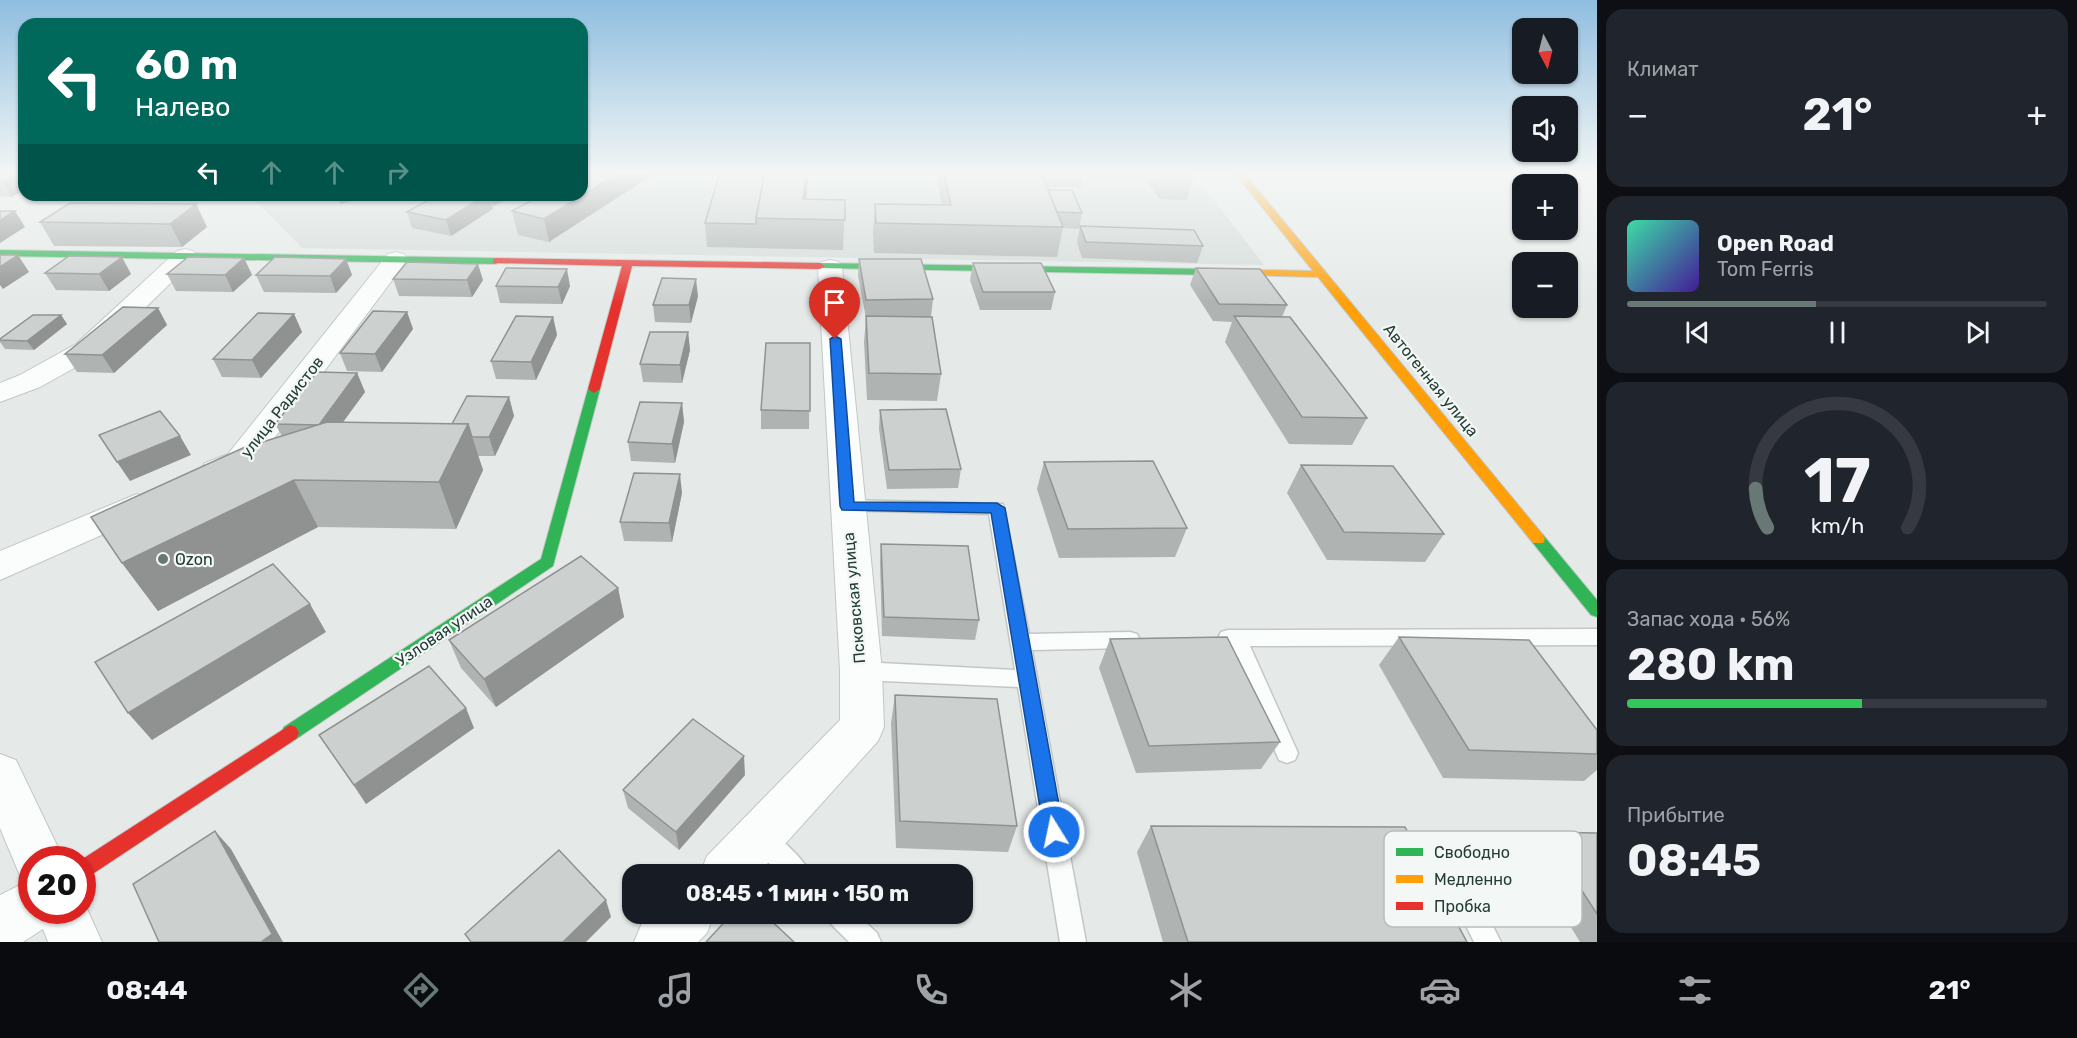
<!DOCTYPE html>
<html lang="ru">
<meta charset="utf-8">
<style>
body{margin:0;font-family:Rubik,sans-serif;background:#20242c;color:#f1f3f6;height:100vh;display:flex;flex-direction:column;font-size:22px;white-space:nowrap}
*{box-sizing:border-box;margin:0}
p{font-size:20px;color:#9ea1a6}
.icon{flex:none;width:33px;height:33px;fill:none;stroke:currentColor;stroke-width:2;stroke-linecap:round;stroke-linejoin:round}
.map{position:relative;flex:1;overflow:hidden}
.drawer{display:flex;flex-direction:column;gap:9px;padding:9px;background:#0d0f14;width:480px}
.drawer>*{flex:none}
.hud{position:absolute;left:18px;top:18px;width:570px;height:183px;border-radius:18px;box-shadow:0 2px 4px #0004;background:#00695c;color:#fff;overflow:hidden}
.needle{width:39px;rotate:173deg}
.fabs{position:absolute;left:1512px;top:18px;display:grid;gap:12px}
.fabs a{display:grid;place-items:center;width:66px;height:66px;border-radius:12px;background:#171b24;box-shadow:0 2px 4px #0004;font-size:30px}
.speed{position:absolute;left:18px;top:846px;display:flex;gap:12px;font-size:30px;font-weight:700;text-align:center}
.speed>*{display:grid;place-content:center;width:78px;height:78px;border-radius:50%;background:#171b24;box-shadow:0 2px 4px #0004;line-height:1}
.speed .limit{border:9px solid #d22;background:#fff;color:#111}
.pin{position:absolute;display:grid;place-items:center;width:51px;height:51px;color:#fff;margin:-62px -26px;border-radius:50% 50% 50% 0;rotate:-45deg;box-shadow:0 0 6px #0007}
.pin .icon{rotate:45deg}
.me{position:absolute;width:66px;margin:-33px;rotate:350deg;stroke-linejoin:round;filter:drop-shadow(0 0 4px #0008)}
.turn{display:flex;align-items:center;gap:21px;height:126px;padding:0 18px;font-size:27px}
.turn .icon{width:78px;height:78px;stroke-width:2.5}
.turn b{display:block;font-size:42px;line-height:51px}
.lanes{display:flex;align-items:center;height:57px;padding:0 18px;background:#0003;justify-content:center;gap:30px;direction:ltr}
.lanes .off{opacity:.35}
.big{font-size:45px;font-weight:700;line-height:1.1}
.drawer .widget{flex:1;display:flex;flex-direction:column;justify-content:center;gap:9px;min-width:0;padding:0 21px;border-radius:18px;background:#20242c}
.drawer .dial{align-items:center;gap:0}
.dial svg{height:156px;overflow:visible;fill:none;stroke:#363941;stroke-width:7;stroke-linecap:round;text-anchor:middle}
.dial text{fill:#f1f3f6;stroke:none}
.song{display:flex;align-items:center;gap:18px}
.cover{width:72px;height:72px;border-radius:9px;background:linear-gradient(135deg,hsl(160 70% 55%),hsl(260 70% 35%))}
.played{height:6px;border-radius:3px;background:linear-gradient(90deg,#687874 45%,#363941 45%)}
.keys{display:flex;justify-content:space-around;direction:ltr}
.heat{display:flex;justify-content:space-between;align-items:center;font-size:33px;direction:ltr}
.charge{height:9px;border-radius:4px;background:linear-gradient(90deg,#34c759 56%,#363941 0)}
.trip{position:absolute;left:622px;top:864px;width:351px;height:60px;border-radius:18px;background:#171b24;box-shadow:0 2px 4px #0004;font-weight:700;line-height:60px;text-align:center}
.tabs{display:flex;height:96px;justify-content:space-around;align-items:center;background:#090b0e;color:#9ea1a6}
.tabs .icon{width:42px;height:42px}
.tabs .on{color:#687874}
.tabs b{font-size:27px;color:#f1f3f6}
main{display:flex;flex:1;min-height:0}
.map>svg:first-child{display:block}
</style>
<main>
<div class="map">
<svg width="1597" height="942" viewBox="0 0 1597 942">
<rect width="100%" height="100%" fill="#e5eae8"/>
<path fill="#d3dbd8" d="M582,172H1192L1264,265L302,248L250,195H582Z"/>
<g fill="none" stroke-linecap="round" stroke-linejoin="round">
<defs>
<g id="lane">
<path d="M847,500L1003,504L1029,634L1130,632L1137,634L1140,640L1137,646L1130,648L1032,650L1086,942H1060L1018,687L861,680L854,677L851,671L854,665L861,662L1015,670L989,514L841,510L838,506L841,502Z"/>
<path d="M1597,629V645L1250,646L1298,753L1295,760L1287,763L1279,760L1229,646L1221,644L1218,638L1221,632L1228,630Z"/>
<path d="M760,826C775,832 805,859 810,874H780L751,846L748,838L751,830Z"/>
<path d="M1443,843L1452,846L1501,942H1474L1431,855L1434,846Z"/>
<path d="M826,914H857L877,933L881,942H849L830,923Z"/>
</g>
<g id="street">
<path d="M185,249L193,251L197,256L193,261L96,356L40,387L0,402V383L20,375L76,344L177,251Z"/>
<path d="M396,252L404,254L408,259L252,468L217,482L205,479L200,471L205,463L228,454L388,254Z"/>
<path d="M830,260L839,262L842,267L882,671L884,727L878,741L758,874H700L707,856L840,720V671L818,267L821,262Z"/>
<path d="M137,494L149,498L154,506L149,514L0,580V551Z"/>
<path d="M0,754L16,760L64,860H32V910H82V898L102,942H48L43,929L23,942H0V895L28,881L21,878L0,828Z"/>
<path d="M651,914H714L707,933L698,942H634L642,923Z"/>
</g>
<g id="fast">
<path d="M0,250L496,258L501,261L496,264L0,256Z"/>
<path d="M820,263L1215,269L1220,272L1215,275L817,268V264Z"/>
<path d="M594,385L600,389L553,566L296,739L290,741L284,739L281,733L284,727L541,559L588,389Z"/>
<path d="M1538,534L1543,535L1597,600V617L1591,615L1533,543L1531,539L1533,535Z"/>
</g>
<path id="slow" d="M1234,172H1243L1543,535L1545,539L1543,543H1533L1318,277L1211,274V270L1215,269L1313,271Z"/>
<g id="jam">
<path d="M496,258L820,263L825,266L820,269L632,266L600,389L594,393L588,389L622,266L493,263V259Z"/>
<path d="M290,725L296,727L299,733L296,739L82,881L81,860Z"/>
</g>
</defs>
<use href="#lane" stroke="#c2c7c5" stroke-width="3"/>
<use href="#street" stroke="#c2c7c5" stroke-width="2"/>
<use href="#fast" stroke="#c0c7c5" stroke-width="2"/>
<use href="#slow" stroke="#c0c7c5" stroke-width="2"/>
<use href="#jam" stroke="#c0c7c5" stroke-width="2"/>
<use href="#lane" fill="#fbfcfc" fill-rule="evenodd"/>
<use href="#street" fill="#fbfcfc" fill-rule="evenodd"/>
<use href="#fast" fill="#30b455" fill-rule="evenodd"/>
<use href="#slow" fill="#ff9f0a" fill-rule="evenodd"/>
<use href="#jam" fill="#e5322d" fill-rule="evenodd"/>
</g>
<g fill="#afb4b2">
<path d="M0,172H23L24,175V190L12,197L0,196Z"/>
<path d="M905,172H1190L1194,177L1187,200L1159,199L1146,179L1083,178L1081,187H1047L1048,190L1082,213L1079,229L1063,228L1057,257L874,253L873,233L875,204L942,205L936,173Z"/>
<path d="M31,195H84L80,197L32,196Z"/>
<path d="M330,195H371L341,204Z"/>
<path d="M437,195H517L493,206L492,205L493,209L451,236L412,228L407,212Z"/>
<path d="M541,195L549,242L518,235L512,211Z"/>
<path d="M806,199L845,200L843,250L707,247L705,223Z"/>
<path d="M196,204L207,227L182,247L54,246L40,222Z"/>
<path d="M1080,226L1203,246L1197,263L1082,258L1077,242Z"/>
<path d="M244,258L252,275L233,292L176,291L167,274Z"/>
<path d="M346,259L352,275L336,293L264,292L256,275Z"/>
<path d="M859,259L933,299L931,317L941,374L937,401L867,400L864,342L866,318L858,276Z"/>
<path d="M973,263L1055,292L1051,310H980L970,280Z"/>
<path d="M1196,268L1287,305L1282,317L1367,418L1352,445L1289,444L1225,342L1232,322L1213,321L1190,285Z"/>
<path d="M45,273L131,274L109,291L56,290Z"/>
<path d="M393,279L483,280L472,297L399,296Z"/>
<path d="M496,286H570L562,304L500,303Z"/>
<path d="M698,296L691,323L655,322L653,305Z"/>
<path d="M158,308L167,325L114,373L77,372L65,354Z"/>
<path d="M407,312L413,329L382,372L347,371L340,353Z"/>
<path d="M294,314L302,332L261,378L222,377L213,359Z"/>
<path d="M61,315L67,324L34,350L5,349L0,342V339Z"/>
<path d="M553,317L557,335L536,380L496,379L491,361Z"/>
<path d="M688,332L690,350L682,383L643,382L640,364Z"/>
<path d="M810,343L809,429H761V410Z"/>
<path d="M357,373L365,392L343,422L452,424L509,397L514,416L495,456H478L483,470L456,529L318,527L158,611L122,563L282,436L275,424Z"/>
<path d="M682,403L684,422L675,463L631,461L628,442Z"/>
<path d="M880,410L961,469L958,488L887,489L879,429Z"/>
<path d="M1044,462L1187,528L1175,557L1059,558L1037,489Z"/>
<path d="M1301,465L1444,534L1425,562L1327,560L1287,493Z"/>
<path d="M682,493L672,542L624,541L620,522Z"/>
<path d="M881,544L979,620L975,640L882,636L880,563Z"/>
<path d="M618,588L624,617L496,707L461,668L449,640Z"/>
<path d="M1399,637L1597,730V770L1584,781L1443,778L1379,665Z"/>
<path d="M1110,639L1280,742L1261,769L1136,773L1099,668Z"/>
<path d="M895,695L1017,826L1008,852L896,848L891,723Z"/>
<path d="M474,728L366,804L319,735Z"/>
<path d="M745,775L679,850L628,808L623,790Z"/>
<path d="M1151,826L1467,942H1163L1137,852Z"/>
<path d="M1544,832L1597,833V942H1580L1523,849Z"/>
</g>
<g fill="#8f9291">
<path d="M19,172H23L24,175V181H22L24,184V190L12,197L3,181Z"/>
<path d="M620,172H657L549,242L544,219Z"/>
<path d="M806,172H809L804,219L803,199Z"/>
<path d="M338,195H371L341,204Z"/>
<path d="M486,195H489L493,209L451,236L446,220Z"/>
<path d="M491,195H517L493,206Z"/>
<path d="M196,204L207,227L182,247L170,224Z"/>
<path d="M15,211L25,227L0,243V220Z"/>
<path d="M18,255L29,272L3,289L0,285V267Z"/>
<path d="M122,257L131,274L109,291L99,274Z"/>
<path d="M244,258L252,275L233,292L225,275Z"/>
<path d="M346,259L352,275L336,293L330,276Z"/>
<path d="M478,264L483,280L472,297L467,280Z"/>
<path d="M567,269L570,286L562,304L558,287Z"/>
<path d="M696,279L698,296L691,323L689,305Z"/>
<path d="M158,308L167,325L114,373L102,355Z"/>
<path d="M407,312L413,329L382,372L375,354Z"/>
<path d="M294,314L302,332L261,378L252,360Z"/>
<path d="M61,315L67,324L34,350L27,341Z"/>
<path d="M553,317L557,335L536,380L531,362Z"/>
<path d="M688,332L690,350L682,383L680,365Z"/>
<path d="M357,373L365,392L327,444L319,425Z"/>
<path d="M509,397L514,416L495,456L489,437Z"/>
<path d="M682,403L684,422L675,463L672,444Z"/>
<path d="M468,424L483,470L456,529L439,482Z"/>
<path d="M180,436L191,455L130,481L117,462Z"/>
<path d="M680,474L682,493L672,542L669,523Z"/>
<path d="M294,480L318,527L158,611L122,563Z"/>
<path d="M618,588L624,617L496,707L484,679Z"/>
<path d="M310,604L326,632L152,740L128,713Z"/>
<path d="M466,708L474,728L366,804L354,785Z"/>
<path d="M744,756L745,775L679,850L676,832Z"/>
<path d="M215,831L231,849L283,942H261Z"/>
<path d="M606,900L611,917L586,942H563Z"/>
</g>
<g fill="#ccd1cf" stroke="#8f9291" stroke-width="1.5">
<path d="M0,172H19L3,181H0Z"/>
<path d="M582,172H620L544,219L512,211L541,195H582Z"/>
<path d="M720,172H765L756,218V224L705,223Z"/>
<path d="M765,172H806L803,199L845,200V220L756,218Z"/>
<path d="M944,172H1041L1063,227L876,223L875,204L951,205Z"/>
<path d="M1162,172H1190L1194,177H1165Z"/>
<path d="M1048,190H1072L1082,213L1057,212Z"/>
<path d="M437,195H486L446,220L407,212Z"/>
<path d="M70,203L196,204L170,224L40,222Z"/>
<path d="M0,211H15L0,220Z"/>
<path d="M1080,226L1194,230L1203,246L1086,242Z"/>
<path d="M0,255H18L0,267Z"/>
<path d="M69,256L122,257L99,274L45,273Z"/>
<path d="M188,257L244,258L225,275L167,274Z"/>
<path d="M275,257L346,259L330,276L256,275Z"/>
<path d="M859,259H921L933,299L866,300Z"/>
<path d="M407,262L478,264L467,280L393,279Z"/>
<path d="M973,263H1041L1055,292H983Z"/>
<path d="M506,268L567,269L558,287L496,286Z"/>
<path d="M1196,268L1260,269L1287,305L1219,304Z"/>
<path d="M662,278L696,279L689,305H653Z"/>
<path d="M123,307L158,308L102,355L65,354Z"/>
<path d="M373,311L407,312L375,354L340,353Z"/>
<path d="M258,313L294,314L252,360L213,359Z"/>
<path d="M33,315H61L27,341L0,340V339Z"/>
<path d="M516,316L553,317L531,362L491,361Z"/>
<path d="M866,316L932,317L941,374L869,373Z"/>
<path d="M1234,316L1290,317L1367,418L1302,417Z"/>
<path d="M650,332H688L680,365L640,364Z"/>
<path d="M766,343H810V411L761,410Z"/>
<path d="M317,372L357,373L319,425L275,424Z"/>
<path d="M467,396L509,397L489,437H472L468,424H452Z"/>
<path d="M640,402L682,403L672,444L628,442Z"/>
<path d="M946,409L961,469L889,470L880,410Z"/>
<path d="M160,411L180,436L117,462L99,435Z"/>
<path d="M327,422L468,424L439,482L294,480L122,563L91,517L243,448Z"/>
<path d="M1153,461L1187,528L1068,529L1044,462Z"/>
<path d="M1301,465L1393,466L1444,534L1344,532Z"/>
<path d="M634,473L680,474L669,523L620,522Z"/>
<path d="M881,544L968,546L979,620L884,617Z"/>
<path d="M581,556L618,588L484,679L449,640Z"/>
<path d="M273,564L310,604L128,713L95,662Z"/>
<path d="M1227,637L1280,742L1149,746L1110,639Z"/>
<path d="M1399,637L1529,640L1597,730V754L1469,750Z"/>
<path d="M429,666L466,708L354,785L319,735Z"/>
<path d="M895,695L997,699L1017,826L900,821Z"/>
<path d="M693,719L744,756L676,832L623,790Z"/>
<path d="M1151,826L1405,827L1467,942H1188Z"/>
<path d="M215,831L272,934L261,942H159L133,884Z"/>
<path d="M1544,832L1597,833V914Z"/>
<path d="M559,850L606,900L563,942H471L465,934Z"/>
<path d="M732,914H764L794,942H706Z"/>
</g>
<linearGradient id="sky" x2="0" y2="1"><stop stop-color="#8fbee0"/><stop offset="0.57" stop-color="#f3f6f5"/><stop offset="1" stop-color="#f3f6f5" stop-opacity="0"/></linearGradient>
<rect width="1597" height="304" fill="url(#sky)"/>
<path fill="#1a73e8" stroke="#114b97" stroke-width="1.5" d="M835,336L841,339L854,502L997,503L1005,508L1064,832L1061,839L1054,842L1047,839L1044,832L991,513L842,510L840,506L830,339Z"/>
<circle fill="#687874" stroke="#f3f8f6" stroke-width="2" cx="163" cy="559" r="6"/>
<g text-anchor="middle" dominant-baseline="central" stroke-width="4.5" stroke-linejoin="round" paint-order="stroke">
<g font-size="16" fill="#243b36" stroke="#f3f8f6">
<text transform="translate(1431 380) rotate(51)">Автогенная улица</text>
<text transform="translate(282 407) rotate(-52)">улица Радистов</text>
<text transform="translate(854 598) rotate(-95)">Псковская улица</text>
<text transform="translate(444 631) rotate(-34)">Узловая улица</text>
</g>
<g font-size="16" fill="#243b36" stroke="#f3f8f6" text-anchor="start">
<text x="175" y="559">Ozon</text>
</g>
</g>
<rect x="1384" y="831" width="198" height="96" rx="9" fill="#f3f8f6" stroke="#b5bfbc" stroke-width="1.5"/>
<rect x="1396" y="848" width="27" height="8" fill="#30b455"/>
<rect x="1396" y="875" width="27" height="8" fill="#ff9f0a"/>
<rect x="1396" y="902" width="27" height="8" fill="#e5322d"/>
<g font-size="16" fill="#243b36">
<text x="1434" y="858">Свободно</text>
<text x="1434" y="885">Медленно</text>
<text x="1434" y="912">Пробка</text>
</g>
</svg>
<div class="fabs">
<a><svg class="needle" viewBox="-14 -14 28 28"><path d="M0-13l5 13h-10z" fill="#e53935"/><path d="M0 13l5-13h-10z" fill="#9ea1a6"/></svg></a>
<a><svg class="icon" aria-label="sound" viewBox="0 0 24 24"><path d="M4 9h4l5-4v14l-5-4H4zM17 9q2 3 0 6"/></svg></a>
<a>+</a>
<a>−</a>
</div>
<div class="speed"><div class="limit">20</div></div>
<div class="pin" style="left:835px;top:339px;background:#d93025"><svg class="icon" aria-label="arrive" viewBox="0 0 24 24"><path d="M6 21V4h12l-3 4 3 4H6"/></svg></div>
<svg class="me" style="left:1054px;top:832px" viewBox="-20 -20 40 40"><circle r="17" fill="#1a73e8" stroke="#fff" stroke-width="3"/><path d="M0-11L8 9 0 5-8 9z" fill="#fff"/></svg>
<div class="trip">08:45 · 1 мин · 150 m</div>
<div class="hud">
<div class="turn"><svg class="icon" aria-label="left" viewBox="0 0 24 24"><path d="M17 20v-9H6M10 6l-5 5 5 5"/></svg><div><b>60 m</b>Налево</div></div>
<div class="lanes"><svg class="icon" aria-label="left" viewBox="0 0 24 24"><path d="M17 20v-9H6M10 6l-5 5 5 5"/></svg><svg class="icon off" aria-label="ahead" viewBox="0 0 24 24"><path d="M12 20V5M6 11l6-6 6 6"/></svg><svg class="icon off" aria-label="ahead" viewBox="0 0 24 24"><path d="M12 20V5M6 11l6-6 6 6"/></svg><svg class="icon off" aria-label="right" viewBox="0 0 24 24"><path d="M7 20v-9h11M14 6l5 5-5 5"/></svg></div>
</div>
</div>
<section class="drawer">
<div class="widget"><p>Климат</p>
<div class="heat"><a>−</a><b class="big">21°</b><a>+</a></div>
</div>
<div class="widget">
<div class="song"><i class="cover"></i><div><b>Open Road</b><p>Tom Ferris</p></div></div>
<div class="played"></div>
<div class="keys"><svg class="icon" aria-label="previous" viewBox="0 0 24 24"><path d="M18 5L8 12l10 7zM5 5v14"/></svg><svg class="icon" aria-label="pause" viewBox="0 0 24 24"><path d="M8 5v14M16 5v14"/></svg><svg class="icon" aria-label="next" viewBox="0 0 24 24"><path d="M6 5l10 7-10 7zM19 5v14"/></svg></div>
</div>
<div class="widget dial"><svg viewBox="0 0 100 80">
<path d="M14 69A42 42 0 1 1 86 69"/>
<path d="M14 69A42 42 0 0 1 8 49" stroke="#687874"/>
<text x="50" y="56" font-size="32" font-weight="700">17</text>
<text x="50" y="72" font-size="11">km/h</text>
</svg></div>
<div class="widget"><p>Запас хода · 56%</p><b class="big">280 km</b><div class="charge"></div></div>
<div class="widget"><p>Прибытие</p><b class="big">08:45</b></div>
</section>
</main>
<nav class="tabs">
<b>08:44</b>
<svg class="icon on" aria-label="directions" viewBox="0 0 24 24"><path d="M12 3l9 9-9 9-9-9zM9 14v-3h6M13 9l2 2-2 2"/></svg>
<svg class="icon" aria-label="music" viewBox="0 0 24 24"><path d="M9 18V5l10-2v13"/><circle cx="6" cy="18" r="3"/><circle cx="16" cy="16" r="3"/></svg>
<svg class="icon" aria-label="phone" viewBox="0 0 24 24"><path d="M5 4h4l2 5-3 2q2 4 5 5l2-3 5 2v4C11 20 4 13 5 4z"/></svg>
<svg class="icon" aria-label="climate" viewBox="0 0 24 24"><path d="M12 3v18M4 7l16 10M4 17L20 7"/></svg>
<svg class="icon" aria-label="car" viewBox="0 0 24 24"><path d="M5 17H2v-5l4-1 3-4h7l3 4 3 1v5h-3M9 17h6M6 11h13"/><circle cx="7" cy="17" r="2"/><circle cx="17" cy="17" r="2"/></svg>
<svg class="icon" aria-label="filters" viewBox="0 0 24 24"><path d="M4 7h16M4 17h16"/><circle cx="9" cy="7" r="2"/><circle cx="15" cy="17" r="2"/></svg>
<b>21°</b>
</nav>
